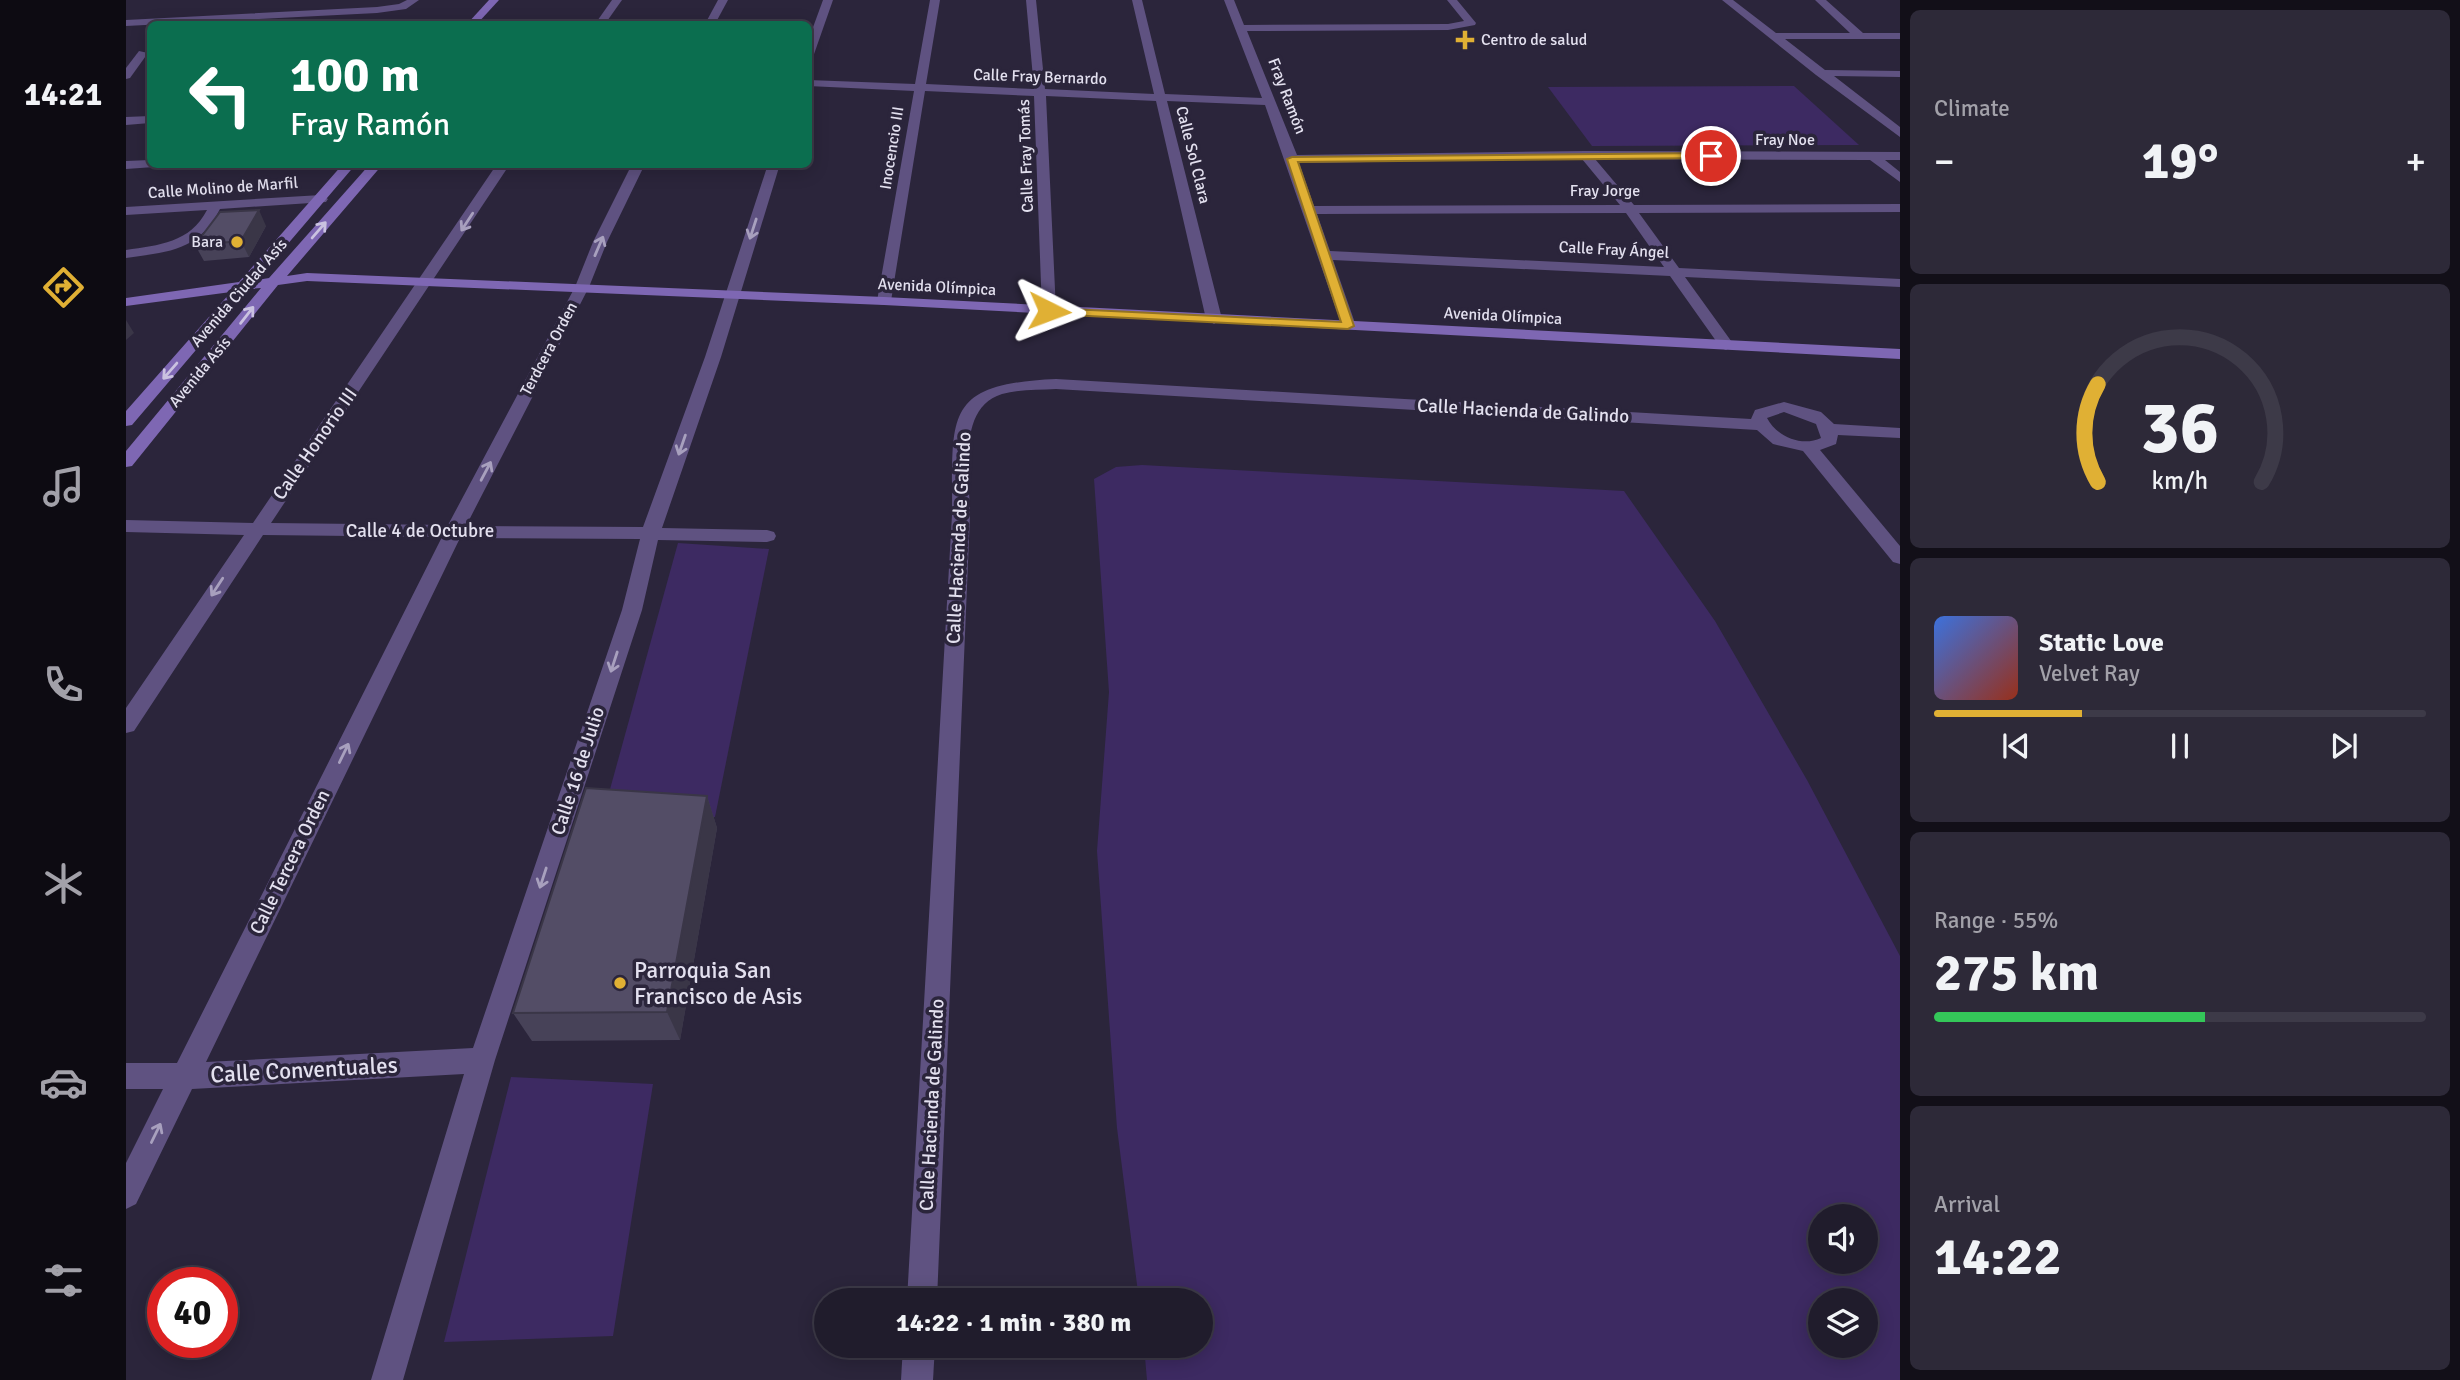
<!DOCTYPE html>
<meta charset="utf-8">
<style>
body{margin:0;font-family:Signika,sans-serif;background:#2d2938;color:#f1f3f6;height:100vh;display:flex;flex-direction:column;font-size:26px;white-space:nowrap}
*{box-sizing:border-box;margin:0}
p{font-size:23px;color:#a2a1a9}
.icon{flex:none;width:38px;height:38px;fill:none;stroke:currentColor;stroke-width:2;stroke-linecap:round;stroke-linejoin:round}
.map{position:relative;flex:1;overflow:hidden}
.drawer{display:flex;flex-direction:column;gap:10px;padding:10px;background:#120f18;width:560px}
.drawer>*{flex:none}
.banner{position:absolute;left:21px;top:21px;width:665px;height:147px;border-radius:10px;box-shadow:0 4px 18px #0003,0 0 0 2px #3d3a48;background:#0b6e4f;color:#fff;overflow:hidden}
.fabs{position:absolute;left:1682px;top:1204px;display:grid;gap:14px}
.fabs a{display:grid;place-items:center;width:70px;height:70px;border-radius:50%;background:#201c2c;box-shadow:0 4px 18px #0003,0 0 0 2px #3d3a48;font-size:35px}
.speed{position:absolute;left:21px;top:1267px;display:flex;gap:14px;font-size:35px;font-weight:700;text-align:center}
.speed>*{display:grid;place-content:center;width:91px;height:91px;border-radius:50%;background:#201c2c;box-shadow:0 4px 18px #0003,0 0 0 2px #3d3a48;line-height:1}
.speed .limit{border:10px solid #d22;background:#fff;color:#111}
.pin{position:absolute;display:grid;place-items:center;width:60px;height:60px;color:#fff;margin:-30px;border:4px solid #fff;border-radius:50%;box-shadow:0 2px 7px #0007}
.me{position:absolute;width:77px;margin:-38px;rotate:93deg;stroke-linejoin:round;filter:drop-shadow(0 0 5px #0008)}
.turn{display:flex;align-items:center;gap:24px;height:147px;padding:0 28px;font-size:32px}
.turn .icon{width:91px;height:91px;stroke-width:2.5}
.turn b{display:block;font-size:49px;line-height:60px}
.big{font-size:52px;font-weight:700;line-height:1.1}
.drawer .tile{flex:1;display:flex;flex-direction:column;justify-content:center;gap:10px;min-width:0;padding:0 24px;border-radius:10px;background:#2d2938}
.drawer .dial{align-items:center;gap:0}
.dial svg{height:182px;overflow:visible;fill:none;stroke:#3d3a48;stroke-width:7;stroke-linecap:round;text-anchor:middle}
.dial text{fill:#f1f3f6;stroke:none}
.song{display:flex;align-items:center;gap:21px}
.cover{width:84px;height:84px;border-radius:10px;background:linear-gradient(135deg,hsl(220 70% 55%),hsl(10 70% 35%))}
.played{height:7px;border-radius:4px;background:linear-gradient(90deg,#e0b034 30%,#3d3a48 30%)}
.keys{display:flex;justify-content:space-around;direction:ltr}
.heat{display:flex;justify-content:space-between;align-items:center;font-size:38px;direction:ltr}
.charge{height:10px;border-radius:5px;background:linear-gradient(90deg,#34c759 55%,#3d3a48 0)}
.trip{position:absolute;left:688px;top:1288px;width:399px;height:70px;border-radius:35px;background:#201c2c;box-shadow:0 4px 18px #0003,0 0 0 2px #3d3a48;font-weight:700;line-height:70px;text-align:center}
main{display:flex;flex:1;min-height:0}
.tabs{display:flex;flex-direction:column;width:126px;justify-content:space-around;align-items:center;background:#0d0b12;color:#a2a1a9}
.tabs .icon{width:49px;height:49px}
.tabs .selected{color:#e0b034}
.tabs b{font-size:32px;color:#f1f3f6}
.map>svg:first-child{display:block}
</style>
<main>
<nav class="tabs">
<b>14:21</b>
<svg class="icon selected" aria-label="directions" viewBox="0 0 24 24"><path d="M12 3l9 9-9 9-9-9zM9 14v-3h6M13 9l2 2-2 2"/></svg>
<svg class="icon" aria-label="music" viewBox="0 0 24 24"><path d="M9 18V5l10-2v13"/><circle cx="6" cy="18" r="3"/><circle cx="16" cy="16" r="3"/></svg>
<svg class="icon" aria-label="phone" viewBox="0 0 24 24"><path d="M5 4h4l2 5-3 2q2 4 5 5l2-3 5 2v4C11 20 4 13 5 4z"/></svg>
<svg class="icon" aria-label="climate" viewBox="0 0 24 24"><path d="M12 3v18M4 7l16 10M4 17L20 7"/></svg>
<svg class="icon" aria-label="car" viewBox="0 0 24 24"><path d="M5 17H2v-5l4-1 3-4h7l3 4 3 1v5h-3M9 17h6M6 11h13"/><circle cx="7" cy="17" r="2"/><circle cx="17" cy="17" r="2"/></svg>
<svg class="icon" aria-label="filters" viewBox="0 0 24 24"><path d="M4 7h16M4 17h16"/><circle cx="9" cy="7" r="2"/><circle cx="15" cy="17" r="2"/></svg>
</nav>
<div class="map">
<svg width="1774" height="1380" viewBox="0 0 1774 1380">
<rect width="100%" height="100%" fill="#2b253b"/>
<g fill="#3d2a62" fill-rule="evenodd">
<path d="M1668,86L1733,145L1466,146L1422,87Z"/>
<path d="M1016,465L1498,491L1589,621L1681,780L1774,956V1380H1021L1018,1346H1074V1300H1013L991,1128L971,851L983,692L968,479L990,467ZM1694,1216H1740V1262H1694ZM1694,1300H1740V1346H1694Z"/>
<path d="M552,543L643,549L589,817L478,811Z"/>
<path d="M385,1077L527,1084L487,1336L318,1342Z"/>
</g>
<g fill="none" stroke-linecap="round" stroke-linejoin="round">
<g fill="#5f5281" fill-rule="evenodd">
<path d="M281,0H293L280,9L251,13L0,26V20L251,7L273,4Z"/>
<path d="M486,0H496L479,24H469Z"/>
<path d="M592,0H602L589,24H579Z"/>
<path d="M697,0H707L687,57L682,60V41Z"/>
<path d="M804,0H814L800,84L908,89L900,0H910L919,89L1028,94L1006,0H1016L1039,94L1136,98L1098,0H1108L1118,25L1322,24L1338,21L1321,0H1331L1350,23L1349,25L1322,30L1121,31L1171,155L1459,151L1774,152V160H1759L1774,172V182L1744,160L1469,159L1508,205L1774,204V212L1513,213L1553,268L1774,279V287L1559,277L1608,345L1600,350L1595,348L1544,276L1207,260L1230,326L1227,329H1217L1139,105L1041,101L1096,319L1088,324L1080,319L1030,101L920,96L930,311L923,315L916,311L908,96L799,91L765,301L758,305L753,304L751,301L788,91L682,86V80L789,84ZM1456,159L1494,205L1188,206L1173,163ZM1500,213L1538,267L1204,251L1191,214Z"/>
<path d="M1596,0H1607L1650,33H1724L1689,0H1700L1737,33H1774V39H1659L1699,70L1774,71V77L1708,76L1774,127V137L1690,75Z"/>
<path d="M13,51L22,53L4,78L0,79V68Z"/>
<path d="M0,117L24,116V123L0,125Z"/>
<path d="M24,160V164H30L28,167L0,169V161Z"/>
<path d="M371,164H384L145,523L322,525L449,287L467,242L506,164H519L481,242L463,287L340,526L517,527L579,357L642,164H654L595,357L536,528L641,530L648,532L650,536L648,540L641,542L532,540L516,610L369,1060L277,1380H245L338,1074L66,1089L10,1204L0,1209V1163L37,1089H0V1063H51L316,537L137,535L8,731L0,733V708L118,535L0,532V520L127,523ZM334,538L514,539L496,610L347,1048L80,1062Z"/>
<path d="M195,195L202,199L200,202L94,209C73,251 42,252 0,258V250C33,245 64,243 81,210L0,215V207Z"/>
<path d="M930,379L1625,419L1629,410L1658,402L1695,412L1708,424L1774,428V438L1712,435L1710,444L1694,450L1774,546V564L1767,562L1677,451L1647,444L1631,430L930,389C912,390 894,389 876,394C830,408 844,478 844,515L811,1300H781L826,515C827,416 816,384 930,379ZM1658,412L1690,424L1695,438C1676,447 1651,437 1641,418Z"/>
<path d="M777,1346H809L807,1380H775Z"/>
</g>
<g fill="#7e67b3" fill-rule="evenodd">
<path d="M363,0H373L351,24H341Z"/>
<path d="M217,164H230L131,280L143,278L244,164H257L161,276L181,273L758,297L1774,349V359L758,305L181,281L152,285L6,466L0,467V451L135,288L122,289L6,425L0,426V411L105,292L0,306V298L113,282Z"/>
</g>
</g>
<g fill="#474258">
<path d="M140,226L123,257L78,261L69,245Z"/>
<path d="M581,796L591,828L554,1040L406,1041L387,1013Z"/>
</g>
<g fill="#3a3647">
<path d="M133,210L140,226L123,257L115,241Z"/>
<path d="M0,320L8,333L0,340Z"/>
<path d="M581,796L591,828L554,1040L541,1012Z"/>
</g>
<g fill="#534d66" stroke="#3a3647" stroke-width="2">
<path d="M133,210L115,241L69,245L94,212Z"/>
<path d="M460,788L581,796L541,1012L387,1013Z"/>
</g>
<defs><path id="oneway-shaft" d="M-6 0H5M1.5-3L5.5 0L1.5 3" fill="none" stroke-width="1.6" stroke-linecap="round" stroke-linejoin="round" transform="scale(1.75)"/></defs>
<g stroke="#a8a0be">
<use href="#oneway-shaft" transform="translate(341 222) rotate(123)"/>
<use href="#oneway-shaft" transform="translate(627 229) rotate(108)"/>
<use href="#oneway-shaft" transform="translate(473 246) rotate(-67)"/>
<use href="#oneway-shaft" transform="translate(556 445) rotate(109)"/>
<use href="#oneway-shaft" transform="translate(360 471) rotate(-62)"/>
<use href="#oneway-shaft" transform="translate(91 587) rotate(123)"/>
<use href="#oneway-shaft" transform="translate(488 662) rotate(108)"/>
<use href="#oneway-shaft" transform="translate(218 753) rotate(-64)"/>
<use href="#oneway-shaft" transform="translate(417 878) rotate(108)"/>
<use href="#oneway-shaft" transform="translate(30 1133) rotate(-64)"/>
</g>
<g stroke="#cac2e0">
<use href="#oneway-shaft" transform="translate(193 230) rotate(-49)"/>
<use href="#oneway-shaft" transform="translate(121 315) rotate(-52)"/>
<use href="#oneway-shaft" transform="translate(44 371) rotate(131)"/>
</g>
<path fill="#e0b034" stroke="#927222" stroke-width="2" d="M1585,153L1590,156L1589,158L1172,162L1228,326L1222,329L923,314L917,311L923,308L1215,322L1161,159L1166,157Z"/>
<g fill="#e0b034" stroke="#2b253b" stroke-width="2.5">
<path d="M1335.5 29.5h7v7h7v7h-7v7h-7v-7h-7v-7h7z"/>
<circle cx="111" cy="242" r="7"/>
<circle cx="494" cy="983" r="7"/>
</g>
<g text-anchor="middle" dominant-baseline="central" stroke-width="7" stroke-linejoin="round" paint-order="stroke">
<g font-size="16" fill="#e3e0ef" stroke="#2b253b" text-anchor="start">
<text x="1355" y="40">Centro de salud</text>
<text x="97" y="242" text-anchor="end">Bara</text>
</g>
<g font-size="16" fill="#e3e0ef" stroke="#2b253b">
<text transform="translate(914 77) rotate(2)">Calle Fray Bernardo</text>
<text transform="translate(1161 96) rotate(69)">Fray Ramón</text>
<text x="1659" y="140">Fray Noe</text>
<text transform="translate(766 148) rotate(-81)">Inocencio III</text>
<text transform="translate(1067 155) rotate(76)">Calle Sol Clara</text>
<text transform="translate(900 156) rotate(-92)">Calle Fray Tomás</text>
<text transform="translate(97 188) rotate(-4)">Calle Molino de Marfil</text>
<text x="1479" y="191">Fray Jorge</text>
<text transform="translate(1488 250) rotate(3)">Calle Fray Ángel</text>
<text transform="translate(811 287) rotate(3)">Avenida Olímpica</text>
<text transform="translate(113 293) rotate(-49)">Avenida Ciudad Asís</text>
<text transform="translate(1377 316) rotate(3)">Avenida Olímpica</text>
<text transform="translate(423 349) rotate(-62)">Terdcera Orden</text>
<text transform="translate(74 372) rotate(-50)">Avenida Asís</text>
</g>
<g font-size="19" fill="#e3e0ef" stroke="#2b253b">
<text transform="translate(1397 411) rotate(3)">Calle Hacienda de Galindo</text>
<text transform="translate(189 444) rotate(-55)">Calle Honorio III</text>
<text x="294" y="531">Calle 4 de Octubre</text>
<text transform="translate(833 538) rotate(-87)">Calle Hacienda de Galindo</text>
<text transform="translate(452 771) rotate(-72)">Calle 16 de Julio</text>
<text transform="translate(164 862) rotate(-64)">Calle Tercera Orden</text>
<text transform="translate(806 1105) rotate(-87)">Calle Hacienda de Galindo</text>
</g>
<g font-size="23" fill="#e3e0ef" stroke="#2b253b" text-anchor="start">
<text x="508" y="970">Parroquia San<tspan x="508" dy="26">Francisco de Asis</tspan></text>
</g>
<g font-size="23" fill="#e3e0ef" stroke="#2b253b">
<text transform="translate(178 1070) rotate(-3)">Calle Conventuales</text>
</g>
</g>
</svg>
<div class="fabs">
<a><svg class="icon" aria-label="sound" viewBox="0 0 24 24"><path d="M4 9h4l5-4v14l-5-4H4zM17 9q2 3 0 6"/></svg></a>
<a><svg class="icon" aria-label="layers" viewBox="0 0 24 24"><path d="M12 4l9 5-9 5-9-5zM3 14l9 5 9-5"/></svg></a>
</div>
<div class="speed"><div class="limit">40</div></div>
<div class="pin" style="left:1585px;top:156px;background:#d93025"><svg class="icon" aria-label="arrive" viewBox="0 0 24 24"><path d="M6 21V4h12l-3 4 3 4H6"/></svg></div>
<svg class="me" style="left:923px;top:311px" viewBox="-20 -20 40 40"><path d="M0-17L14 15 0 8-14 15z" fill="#e0b034" stroke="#fff" stroke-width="4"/></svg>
<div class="trip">14:22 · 1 min · 380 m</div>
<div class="banner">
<div class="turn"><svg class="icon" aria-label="left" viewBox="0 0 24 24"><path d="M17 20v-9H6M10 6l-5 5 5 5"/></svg><div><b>100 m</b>Fray Ramón</div></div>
</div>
</div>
<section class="drawer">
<div class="tile"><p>Climate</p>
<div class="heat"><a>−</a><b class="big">19°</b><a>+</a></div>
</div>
<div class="tile dial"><svg viewBox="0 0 100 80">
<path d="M14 69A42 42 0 1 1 86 69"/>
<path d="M14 69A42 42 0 0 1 14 26" stroke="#e0b034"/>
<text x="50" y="56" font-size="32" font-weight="700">36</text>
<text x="50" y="72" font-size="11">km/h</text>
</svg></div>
<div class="tile">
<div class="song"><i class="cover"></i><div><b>Static Love</b><p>Velvet Ray</p></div></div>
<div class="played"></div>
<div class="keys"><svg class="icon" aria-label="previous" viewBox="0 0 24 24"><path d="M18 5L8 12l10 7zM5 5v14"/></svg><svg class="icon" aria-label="pause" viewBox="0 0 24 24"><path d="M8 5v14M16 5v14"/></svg><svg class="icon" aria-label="next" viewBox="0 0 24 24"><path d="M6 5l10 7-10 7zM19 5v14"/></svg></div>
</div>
<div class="tile"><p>Range · 55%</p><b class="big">275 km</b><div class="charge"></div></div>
<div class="tile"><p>Arrival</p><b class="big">14:22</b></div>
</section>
</main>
